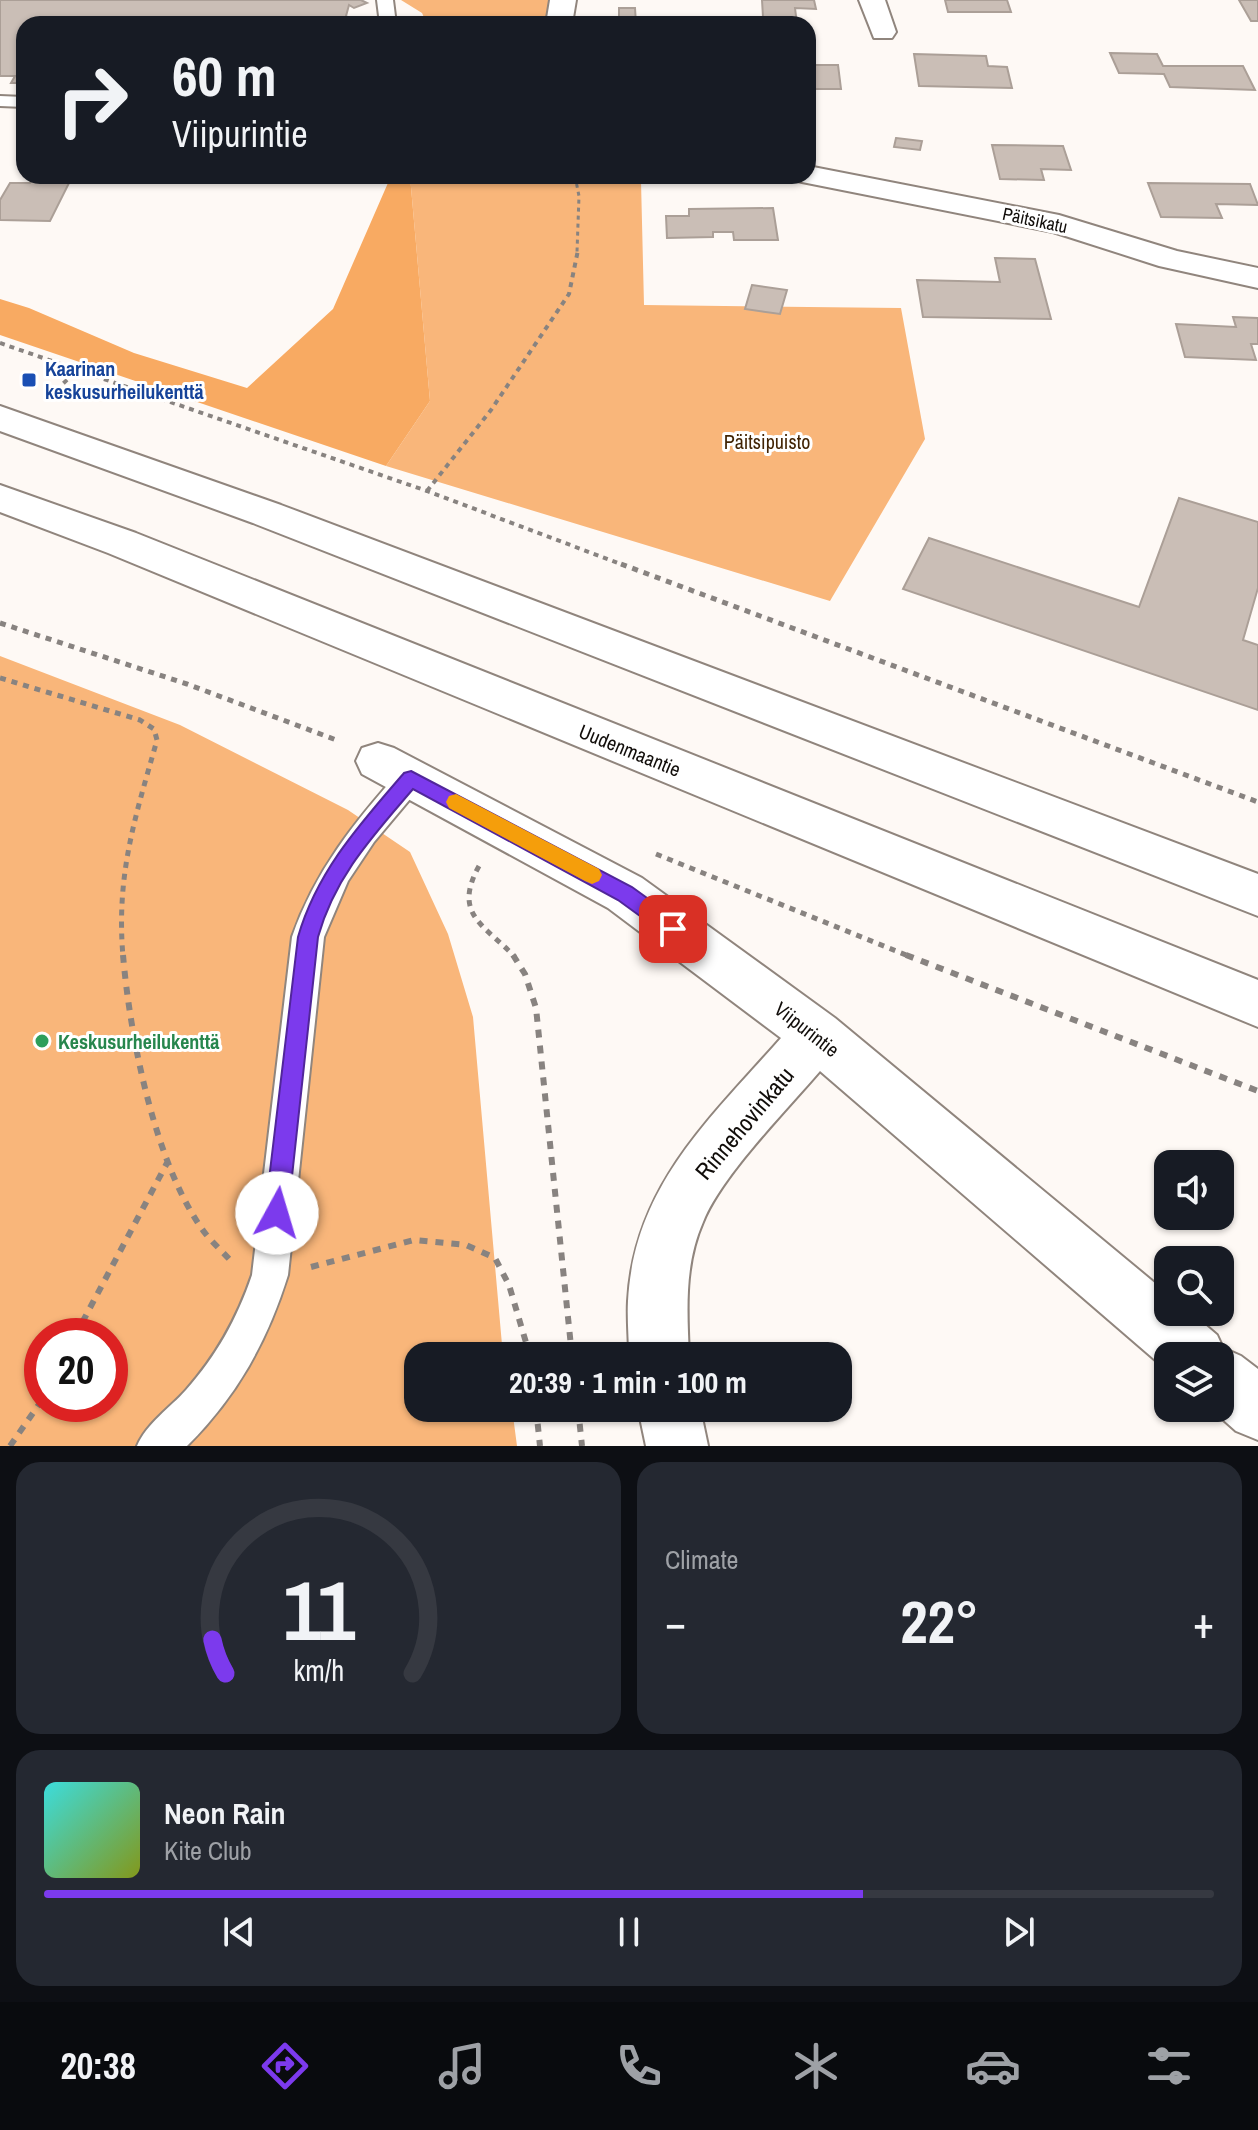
<!DOCTYPE html>
<meta charset="utf-8">
<style>
body{margin:0;font-family:"Archivo Narrow",sans-serif;background:#242831;color:#f1f3f6;height:100vh;display:flex;flex-direction:column;font-size:30px;white-space:nowrap}
*{box-sizing:border-box;margin:0}
p{font-size:26px;color:#9ea1a6}
.icon{flex:none;width:44px;height:44px;fill:none;stroke:currentColor;stroke-width:2;stroke-linecap:round;stroke-linejoin:round}
.map{position:relative;height:1446px;overflow:hidden}
.panel{display:flex;flex-direction:column;gap:16px;padding:16px;background:#0d0f14;flex:1}
.panel>*{flex:none}
.top-card{position:absolute;left:16px;top:16px;width:800px;height:168px;border-radius:24px;box-shadow:0 2px 6px #0004;background:#171b24;color:#f1f3f6;overflow:hidden}
.tools{position:absolute;left:1154px;top:1150px;display:grid;gap:16px}
.tools a{display:grid;place-items:center;width:80px;height:80px;border-radius:16px;background:#171b24;box-shadow:0 2px 6px #0004;font-size:40px}
.speed{position:absolute;left:24px;top:1318px;display:flex;gap:16px;font-size:40px;font-weight:700;text-align:center}
.speed>*{display:grid;place-content:center;width:104px;height:104px;border-radius:50%;background:#171b24;box-shadow:0 2px 6px #0004;line-height:1}
.speed .limit{border:12px solid #d22;background:#fff;color:#111}
.pin{position:absolute;display:grid;place-items:center;width:68px;height:68px;color:#fff;margin:-34px;border-radius:16px;box-shadow:0 4px 12px #0006}
.me{position:absolute;width:88px;margin:-44px;rotate:6deg;stroke-linejoin:round;filter:drop-shadow(0 0 6px #0008)}
.turn{display:flex;align-items:center;gap:28px;height:168px;padding:0 24px;font-size:36px}
.turn .icon{width:104px;height:104px;stroke-width:2.5}
.turn b{display:block;font-size:56px;line-height:68px}
.big{font-size:60px;font-weight:800;line-height:1.1}
.panel .widget{flex:1;display:flex;flex-direction:column;justify-content:center;gap:12px;min-width:0;padding:0 28px;border-radius:24px;background:#242831}
.panel .dial{align-items:center;gap:0}
.dial svg{height:208px;overflow:visible;fill:none;stroke:#363941;stroke-width:7;stroke-linecap:round;text-anchor:middle}
.dial text{fill:#f1f3f6;stroke:none}
.song{display:flex;align-items:center;gap:24px}
.cover{width:96px;height:96px;border-radius:12px;background:linear-gradient(135deg,hsl(180 70% 55%),hsl(70 70% 35%))}
.played{height:8px;border-radius:4px;background:linear-gradient(90deg,#7c3aed 70%,#363941 70%)}
.keys{display:flex;justify-content:space-around;direction:ltr}
.heat{display:flex;justify-content:space-between;align-items:center;font-size:44px;direction:ltr}
.panel .tiles{flex:1;display:grid;gap:16px;grid-template-columns:1fr 1fr}
.widget:last-child{grid-column:span 2}
.trip{position:absolute;left:404px;top:1342px;width:448px;height:80px;border-radius:24px;background:#171b24;box-shadow:0 2px 6px #0004;font-weight:800;line-height:80px;text-align:center}
.menu{display:flex;height:128px;justify-content:space-around;align-items:center;background:#090b0e;color:#9ea1a6}
.menu .icon{width:56px;height:56px}
.menu .selected{color:#7c3aed}
.menu b{font-size:36px;color:#f1f3f6}
.map>svg:first-child{display:block}
</style>
<div class="map">
<svg width="1258" height="1446" viewBox="0 0 1258 1446">
<rect width="100%" height="100%" fill="#fef9f5"/>
<g fill="#f9b67a" fill-rule="evenodd">
<path d="M401,0H554L550,24H427L422,13Z"/>
<path d="M410,176H601L641,181L644,305L901,308L925,439L830,601L386,466L430,401Z"/>
<path d="M0,656L180,725L348,810L410,852L448,934L473,1017L503,1356H418V1408H512L517,1446H0ZM42,1336H110V1404H42Z"/>
</g>
<path fill="#f8aa62" d="M391,176H410L430,401L386,466L0,335V299L29,308L134,353L247,388L333,309Z"/>
<g fill="#cabeb6" stroke="#ab9f97" stroke-width="2">
<path d="M0,0H361L367,3L354,8L349,5L346,16L359,24H24V83H11L15,76H0Z"/>
<path d="M762,0H814L816,9L795,8L797,24H750L749,17H763Z"/>
<path d="M945,0H1007L1011,12H948Z"/>
<path d="M1239,0H1258V21H1251Z"/>
<path d="M619,8H635L636,24H619Z"/>
<path d="M1110,53L1157,54L1163,66H1243L1255,90L1170,87L1164,74L1119,73Z"/>
<path d="M914,54L986,56L988,66L1007,67L1012,88L919,86Z"/>
<path d="M808,65H838L841,89H808Z"/>
<path d="M896,138L922,141L920,150L894,147Z"/>
<path d="M992,145L1063,146L1071,170L1041,169L1044,180L1000,179Z"/>
<path d="M33,177H72L50,221L0,220V200L10,183H30Z"/>
<path d="M1148,183L1250,184L1258,205L1216,204L1222,218L1161,217Z"/>
<path d="M773,208L778,240H734L733,232H713V237L667,238L666,216H689V209Z"/>
<path d="M995,258L1035,259L1051,319L923,317L917,280L1000,282Z"/>
<path d="M752,285L787,290L780,314L745,309Z"/>
<path d="M1233,317L1258,318V344H1251L1256,360L1185,357L1176,324L1236,327Z"/>
<path d="M1179,498L1258,522V588L1243,640L1258,645V710L903,589L929,538L1139,607Z"/>
</g>
<g fill="none" stroke-linecap="round" stroke-linejoin="round">
<defs>
<g id="lane">
<path d="M377,0H393L396,24H380Z"/>
<path d="M0,96L24,97V107L0,106Z"/>
<path d="M411,766L421,770L425,778L421,786L374,842L348,881L324,937L288,1275C267,1342 237,1396 187,1446H137C147,1423 170,1408 186,1390C217,1355 237,1319 252,1275L292,937C315,871 355,821 401,770Z"/>
</g>
<g id="street">
<path d="M550,0H576L572,24H546Z"/>
<path d="M859,0H885L896,32L892,38H874Z"/>
<path d="M808,166L1059,215L1177,251L1258,268V288L1159,266L1053,232L797,181L794,176H808Z"/>
<path d="M378,743L394,748L642,878L835,1018L1168,1294V1312H1190L1217,1335L1223,1348L1241,1356L1258,1369V1440L1236,1431L1210,1408H1220V1356H1168V1371L820,1071C786,1111 722,1175 703,1222C684,1265 687,1311 689,1356H629C629,1338 627,1319 628,1301C634,1186 710,1119 781,1038L608,908L362,774L356,761L362,748Z"/>
<path d="M638,1408H700L708,1446H646Z"/>
</g>
<g id="secondary">
<path d="M0,406L281,505L1258,874V916L253,523L0,431Z"/>
<path d="M0,485L136,533L1258,980V1027L108,553L0,512Z"/>
</g>
</defs>
<use href="#lane" stroke="#90857d" stroke-width="4"/>
<use href="#street" stroke="#90857d" stroke-width="4"/>
<use href="#secondary" stroke="#90857d" stroke-width="4"/>
<path stroke="#888380" stroke-width="3" stroke-dasharray="4 4" stroke-linecap="butt" d="M575,176L579,196L577,252"/>
<g stroke="#888380" stroke-width="4" stroke-dasharray="5 5" stroke-linecap="butt">
<path d="M0,343L427,491L626,566"/>
<path d="M56,390L79,369"/>
<path d="M427,491L491,410L569,294L578,250"/>
</g>
<g stroke="#888380" stroke-width="5" stroke-dasharray="6 6" stroke-linecap="butt">
<path d="M621,564L1258,802"/>
<path d="M0,623L187,684L339,741"/>
<path d="M0,678L140,720L154,729L157,740C135,818 116,874 123,957"/>
<path d="M656,854L911,957"/>
<path d="M479,866C452,915 485,925 515,957"/>
</g>
<g stroke="#888380" stroke-width="6" stroke-dasharray="8 8" stroke-linecap="butt">
<path d="M123,955C130,1037 155,1166 205,1233C212,1242 222,1251 230,1260"/>
<path d="M513,955L525,974L536,1008L572,1356"/>
<path d="M906,955L1258,1091"/>
<path d="M311,1267L414,1240L466,1245L495,1258L509,1285L530,1356"/>
<path d="M75,1336L167,1163"/>
<path d="M536,1408L540,1446"/>
<path d="M578,1408L582,1446"/>
<path d="M10,1446L42,1400"/>
</g>
<use href="#lane" fill="#fff" fill-rule="evenodd"/>
<use href="#street" fill="#fff" fill-rule="evenodd"/>
<use href="#secondary" fill="#fff" fill-rule="evenodd"/>
</g>
<path fill="#7c3aed" stroke="#51269a" stroke-width="2" d="M411,771L632,887L680,922L683,929L680,935L673,938L666,935L618,900L413,789C373,836 335,876 318,937L288,1213L285,1222L277,1225L269,1222L265,1213L298,937C317,871 360,824 404,773Z"/>
<path fill="#f59e0b" d="M456,794L599,869L602,875L599,881L592,884L585,881L449,808L446,802L449,796Z"/>
<rect fill="#1a4fb4" stroke="#fff" stroke-width="3" x="21" y="372" width="16" height="16" rx="4"/>
<circle fill="#2e9e5b" stroke="#fff" stroke-width="3" cx="42" cy="1041" r="8"/>
<g text-anchor="middle" dominant-baseline="central" stroke-width="6" stroke-linejoin="round" paint-order="stroke">
<g font-size="18" fill="#110d0a" stroke="#fff">
<text transform="translate(1035 220) rotate(12)">Päitsikatu</text>
</g>
<g font-size="20" font-weight="bold" fill="#164399" stroke="#fff" text-anchor="start">
<text x="45" y="368">Kaarinan<tspan x="45" dy="23">keskusurheilukenttä</tspan></text>
</g>
<g font-size="20" fill="#422404" stroke="#fff">
<text x="767" y="441">Päitsipuisto</text>
</g>
<g font-size="20" fill="#110d0a" stroke="#fff">
<text transform="translate(630 750) rotate(22)">Uudenmaantie</text>
<text transform="translate(807 1029) rotate(38)">Viipurintie</text>
</g>
<g font-size="20" font-weight="bold" fill="#27864d" stroke="#fff" text-anchor="start">
<text x="58" y="1041">Keskusurheilukenttä</text>
</g>
<g font-size="24" fill="#110d0a" stroke="#fff">
<text transform="translate(744 1123) rotate(-50)">Rinnehovinkatu</text>
</g>
</g>
</svg>
<div class="tools">
<a><svg class="icon" aria-label="sound" viewBox="0 0 24 24"><path d="M4 9h4l5-4v14l-5-4H4zM17 9q2 3 0 6"/></svg></a>
<a><svg class="icon" aria-label="search" viewBox="0 0 24 24"><circle cx="10" cy="10" r="6"/><path d="M15 15l6 6"/></svg></a>
<a><svg class="icon" aria-label="layers" viewBox="0 0 24 24"><path d="M12 4l9 5-9 5-9-5zM3 14l9 5 9-5"/></svg></a>
</div>
<div class="speed"><div class="limit">20</div></div>
<div class="pin" style="left:673px;top:929px;background:#d93025"><svg class="icon" aria-label="arrive" viewBox="0 0 24 24"><path d="M6 21V4h12l-3 4 3 4H6"/></svg></div>
<svg class="me" style="left:277px;top:1213px" viewBox="-20 -20 40 40"><circle r="19" fill="#fff"/><path d="M0-13L10 11 0 6-10 11z" fill="#7c3aed"/></svg>
<div class="trip">20:39 · 1 min · 100 m</div>
<div class="top-card">
<div class="turn"><svg class="icon" aria-label="right" viewBox="0 0 24 24"><path d="M7 20v-9h11M14 6l5 5-5 5"/></svg><div><b>60 m</b>Viipurintie</div></div>
</div>
</div>
<section class="panel">
<div class="tiles">
<div class="widget dial"><svg viewBox="0 0 100 80">
<path d="M14 69A42 42 0 1 1 86 69"/>
<path d="M14 69A42 42 0 0 1 9 56" stroke="#7c3aed"/>
<text x="50" y="56" font-size="32" font-weight="700">11</text>
<text x="50" y="72" font-size="11">km/h</text>
</svg></div>
<div class="widget"><p>Climate</p>
<div class="heat"><a>−</a><b class="big">22°</b><a>+</a></div>
</div>
<div class="widget">
<div class="song"><i class="cover"></i><div><b>Neon Rain</b><p>Kite Club</p></div></div>
<div class="played"></div>
<div class="keys"><svg class="icon" aria-label="previous" viewBox="0 0 24 24"><path d="M18 5L8 12l10 7zM5 5v14"/></svg><svg class="icon" aria-label="pause" viewBox="0 0 24 24"><path d="M8 5v14M16 5v14"/></svg><svg class="icon" aria-label="next" viewBox="0 0 24 24"><path d="M6 5l10 7-10 7zM19 5v14"/></svg></div>
</div>
</div>
</section>
<nav class="menu">
<b>20:38</b>
<svg class="icon selected" aria-label="directions" viewBox="0 0 24 24"><path d="M12 3l9 9-9 9-9-9zM9 14v-3h6M13 9l2 2-2 2"/></svg>
<svg class="icon" aria-label="music" viewBox="0 0 24 24"><path d="M9 18V5l10-2v13"/><circle cx="6" cy="18" r="3"/><circle cx="16" cy="16" r="3"/></svg>
<svg class="icon" aria-label="phone" viewBox="0 0 24 24"><path d="M5 4h4l2 5-3 2q2 4 5 5l2-3 5 2v4C11 20 4 13 5 4z"/></svg>
<svg class="icon" aria-label="climate" viewBox="0 0 24 24"><path d="M12 3v18M4 7l16 10M4 17L20 7"/></svg>
<svg class="icon" aria-label="car" viewBox="0 0 24 24"><path d="M5 17H2v-5l4-1 3-4h7l3 4 3 1v5h-3M9 17h6M6 11h13"/><circle cx="7" cy="17" r="2"/><circle cx="17" cy="17" r="2"/></svg>
<svg class="icon" aria-label="filters" viewBox="0 0 24 24"><path d="M4 7h16M4 17h16"/><circle cx="9" cy="7" r="2"/><circle cx="15" cy="17" r="2"/></svg>
</nav>
